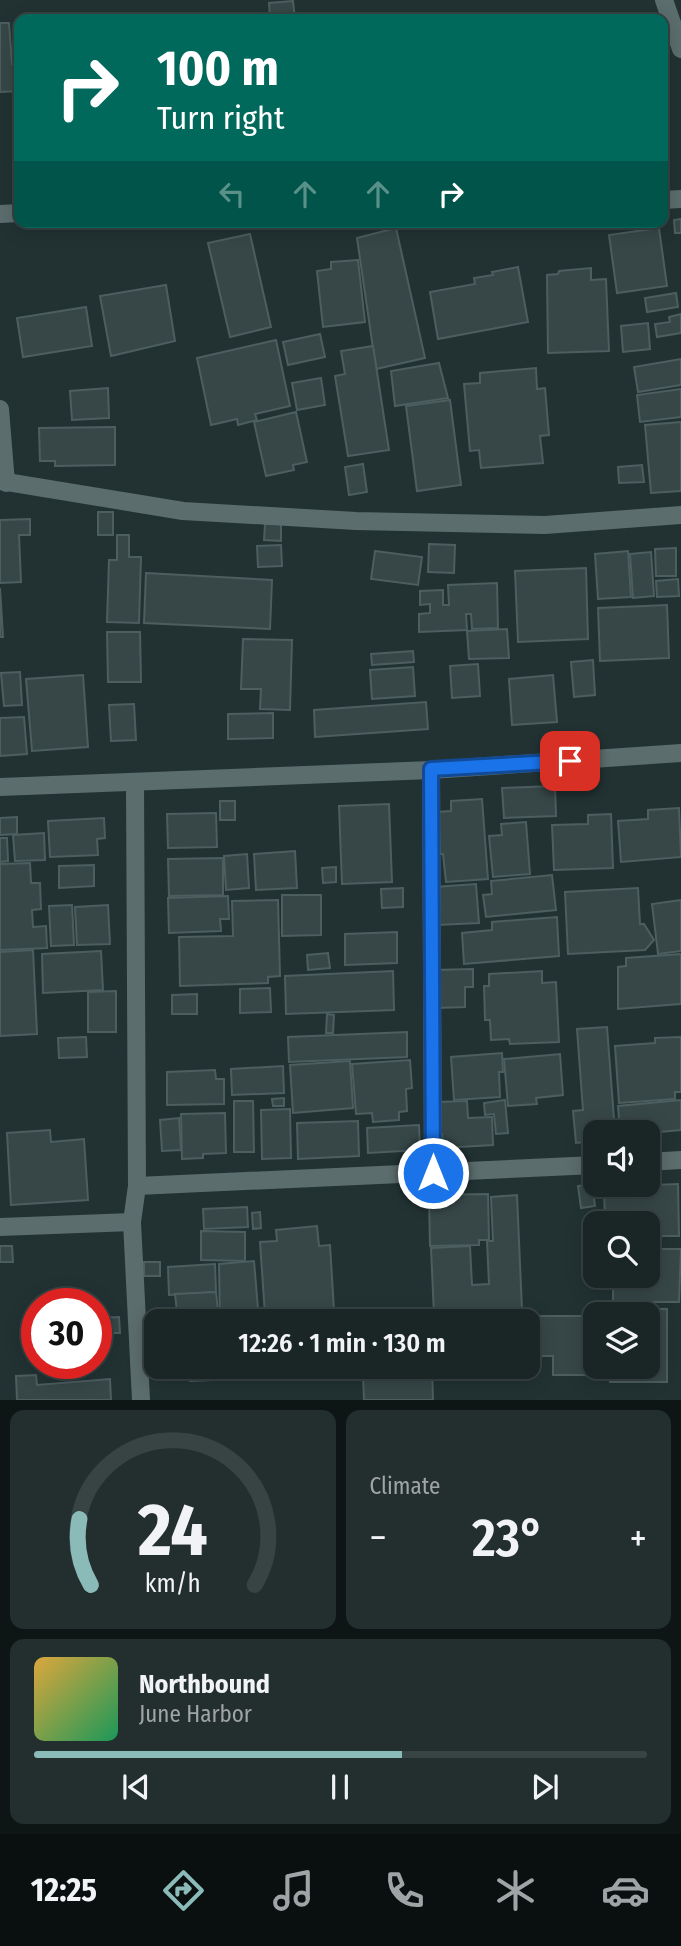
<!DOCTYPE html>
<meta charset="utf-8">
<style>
body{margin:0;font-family:"Fira Sans Condensed",sans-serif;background:#232e2e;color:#f1f3f6;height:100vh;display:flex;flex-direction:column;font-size:26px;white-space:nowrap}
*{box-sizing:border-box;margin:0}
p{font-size:23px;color:#9fa5a7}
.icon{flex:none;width:38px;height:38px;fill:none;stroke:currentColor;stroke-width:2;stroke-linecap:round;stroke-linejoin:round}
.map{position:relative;height:1400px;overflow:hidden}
.details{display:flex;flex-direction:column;gap:10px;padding:10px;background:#0e1515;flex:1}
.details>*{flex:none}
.hud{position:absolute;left:14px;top:14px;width:654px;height:214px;border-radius:14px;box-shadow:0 4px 18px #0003,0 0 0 2px #384343;background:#00695c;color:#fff;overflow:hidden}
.fabs{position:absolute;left:583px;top:1120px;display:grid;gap:14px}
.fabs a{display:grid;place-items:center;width:77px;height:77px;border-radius:14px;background:#1a2626;box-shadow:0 4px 18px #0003,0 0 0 2px #384343;font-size:35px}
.speed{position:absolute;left:21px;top:1288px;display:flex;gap:14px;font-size:35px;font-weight:700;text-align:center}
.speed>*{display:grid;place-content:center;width:91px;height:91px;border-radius:50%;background:#1a2626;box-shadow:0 4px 18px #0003,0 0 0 2px #384343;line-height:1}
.speed .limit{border:10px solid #d22;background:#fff;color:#111}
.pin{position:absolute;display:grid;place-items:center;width:60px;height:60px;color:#fff;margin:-30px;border-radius:14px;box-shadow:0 4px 10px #0006}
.me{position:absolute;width:77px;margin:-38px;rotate:0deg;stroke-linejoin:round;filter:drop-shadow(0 0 5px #0008)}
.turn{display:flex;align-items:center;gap:24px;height:147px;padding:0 28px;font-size:32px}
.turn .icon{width:91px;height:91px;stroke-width:2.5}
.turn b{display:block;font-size:49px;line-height:60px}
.lanes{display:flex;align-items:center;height:66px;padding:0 28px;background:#0003;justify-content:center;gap:35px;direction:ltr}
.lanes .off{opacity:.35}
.big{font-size:52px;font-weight:600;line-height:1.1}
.details .tile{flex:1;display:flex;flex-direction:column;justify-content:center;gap:10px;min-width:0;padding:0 24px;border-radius:14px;background:#232e2e}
.details .dial{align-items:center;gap:0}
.dial svg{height:182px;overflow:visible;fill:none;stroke:#384343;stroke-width:7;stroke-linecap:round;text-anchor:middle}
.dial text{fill:#f1f3f6;stroke:none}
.song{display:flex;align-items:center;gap:21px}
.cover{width:84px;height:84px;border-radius:10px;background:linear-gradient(135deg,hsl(40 70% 55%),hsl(150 70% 35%))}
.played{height:7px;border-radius:4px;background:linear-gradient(90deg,#8bbbb9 60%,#384343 60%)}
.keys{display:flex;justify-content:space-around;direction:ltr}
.heat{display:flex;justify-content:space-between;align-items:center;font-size:38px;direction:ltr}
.details .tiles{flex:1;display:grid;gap:10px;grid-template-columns:1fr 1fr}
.tile:last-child{grid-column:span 2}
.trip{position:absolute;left:144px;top:1309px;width:396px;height:70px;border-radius:14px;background:#1a2626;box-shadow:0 4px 18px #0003,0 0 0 2px #384343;font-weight:600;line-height:70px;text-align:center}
.dock{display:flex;height:112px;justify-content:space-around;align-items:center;background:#0a0f0f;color:#9fa5a7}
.dock .icon{width:49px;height:49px}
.dock .current{color:#8bbbb9}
.dock b{font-size:32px;color:#f1f3f6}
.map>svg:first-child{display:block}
</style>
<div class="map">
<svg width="681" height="1400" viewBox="0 0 681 1400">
<rect width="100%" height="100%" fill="#223233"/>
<g fill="#374748" stroke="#4d5e5f" stroke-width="2">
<path d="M293,1L295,19H270L269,3Z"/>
<path d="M262,16V19H218Z"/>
<path d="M0,23H9L12,64H19V91L0,92Z"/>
<path d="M19,141V158L16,159L14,142Z"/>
<path d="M681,219V233H675L674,220Z"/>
<path d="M396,228L425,358L376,369L357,238Z"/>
<path d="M659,228L667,286L617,293L609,235Z"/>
<path d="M250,234L271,327L230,337L208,243Z"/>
<path d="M358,260L365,322L323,327L317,271L331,269V262Z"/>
<path d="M518,267L528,322L438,339L430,292L475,284L474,278L493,275L492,272Z"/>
<path d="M591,268V280L606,279L609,351L548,353L547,275L558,274L559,271Z"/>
<path d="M166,285L175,341L111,356L100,296Z"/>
<path d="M676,293L678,307L647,312L645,298Z"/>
<path d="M86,307L92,346L23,357L17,318Z"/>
<path d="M681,314V333L657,337L655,324L670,322L669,317Z"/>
<path d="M648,323L650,349L623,352L621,326Z"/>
<path d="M320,334L325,357L288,365L283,342Z"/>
<path d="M276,340L290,406L255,414L257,420L238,425L237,419L211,425L197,358Z"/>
<path d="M373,346L389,450L348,456L335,376L345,374L341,351Z"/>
<path d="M681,359V385L638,392L634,367Z"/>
<path d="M439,363L448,398L395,406L391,371Z"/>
<path d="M536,368L537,389L545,388L549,435L540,436L543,463L481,468L479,450L470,451L464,384L480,383V373Z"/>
<path d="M321,378L325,405L297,410L292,383Z"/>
<path d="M108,388L109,418L72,420L70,391Z"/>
<path d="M681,389V417L640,422L637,395Z"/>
<path d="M450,400L461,485L417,491L406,406Z"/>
<path d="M296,412L307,462L293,465L294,470L266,476L254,422Z"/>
<path d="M681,422V491L651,493L645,425Z"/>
<path d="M115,427V465L55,466V461H40L39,428Z"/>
<path d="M363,464L367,492L349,495L345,467Z"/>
<path d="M642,465L644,482L619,483L618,467Z"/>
<rect x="98" y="512" width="15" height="23"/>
<path d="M30,519V535H19L21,582L0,583V520Z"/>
<path d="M265,524H281V541L264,540Z"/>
<path d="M117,535H129V557H141L139,623L107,622L109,560H117Z"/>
<path d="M429,544L455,545L454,573L428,572Z"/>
<path d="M281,545L282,566L258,567L257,546Z"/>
<path d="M676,548V576H656L655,549Z"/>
<path d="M375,551L422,557L418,585L371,579Z"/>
<path d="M628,551L631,597L598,599L595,554Z"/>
<path d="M651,552L654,596L633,598L630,554Z"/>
<path d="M586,568L588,639L518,642L515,571Z"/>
<path d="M146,573L272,580L270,629L144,623Z"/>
<path d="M678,579L679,596L657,597L656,581Z"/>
<path d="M497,583L498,628L472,629L471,614H466L467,630L419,632V614L430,613V604L420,605V591L443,590V605H449L448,585Z"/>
<path d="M0,588L3,637H0Z"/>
<path d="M667,605L669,658L600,661L598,608Z"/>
<path d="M507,629L509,658L469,659L467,631Z"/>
<path d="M107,632H140L141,682H108Z"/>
<path d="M243,639L292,640L290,710L260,709L261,689H241Z"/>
<path d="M413,651L414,662L372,665L371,654Z"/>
<path d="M593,660L595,695L574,697L571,662Z"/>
<path d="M478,664L480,696L452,698L450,666Z"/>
<path d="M413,667L415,696L372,699L370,670Z"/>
<path d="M20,672L22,705L4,706L1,673Z"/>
<path d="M83,675L88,747L32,751L26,679Z"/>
<path d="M553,675L557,722L512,725L509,679Z"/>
<path d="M426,702L428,729L315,737L314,710Z"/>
<path d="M134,704L136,740L111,741L109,705Z"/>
<path d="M273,713V738L228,739V714Z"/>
<path d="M24,717L27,754L0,756V718Z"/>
<path d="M555,786L556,816L504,818L502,788Z"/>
<path d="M482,799L488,879L446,882L443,854H440L437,812L451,811V801Z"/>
<rect x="220" y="801" width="15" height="19"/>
<path d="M389,804L392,882L342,884L339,806Z"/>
<path d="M679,808L681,857L621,862L618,821L648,819V810Z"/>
<path d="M216,813L217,847L168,848L167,814Z"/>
<path d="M611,814L613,868L554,870L552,825L588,824V815Z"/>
<path d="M17,817V834L0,835V818Z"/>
<path d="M104,818L105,838L97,839L98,855L50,857L48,821Z"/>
<path d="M526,822L530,874L493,877L489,836L502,835L501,824Z"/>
<path d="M44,833L45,860L15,861L13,835Z"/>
<path d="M0,838H7L8,861L0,862Z"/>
<path d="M295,851L297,888L256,890L254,854Z"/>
<path d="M247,854L249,888L226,890L224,856Z"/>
<path d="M223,858V895L169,896L168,859Z"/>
<path d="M30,863L31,883H40L41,909L32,910L33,927L46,926L47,948L0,950V864Z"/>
<path d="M94,865V886L59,888V866Z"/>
<path d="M336,867V882L323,883L322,868Z"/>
<path d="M552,875L556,910L486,917L483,895L492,894L491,881Z"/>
<path d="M476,884L479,923L437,925L435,887Z"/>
<path d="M403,888V907L382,908L381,889Z"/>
<path d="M638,888L640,924H644L654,940L645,950L568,954L565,892Z"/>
<path d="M282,895H321V935L282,936Z"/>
<path d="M228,896L229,919H220L221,931L169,933L168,898Z"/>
<path d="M278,900L280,976L268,977V983L180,986L179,937L233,936L232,901Z"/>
<path d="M681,900V951L658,954L652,904Z"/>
<path d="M72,905L74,945L51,946L49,906Z"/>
<path d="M108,905L110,944L77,945L75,907Z"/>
<path d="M557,917L559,956L464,964L462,933L492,930V922Z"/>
<path d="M397,932V963L345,965V934Z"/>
<path d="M33,950L37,1034L0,1036V952Z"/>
<path d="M101,951L103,990L43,993L42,954Z"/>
<path d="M328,953L330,968L308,970L307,955Z"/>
<path d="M681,954V1004L618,1009V967L626,966V958Z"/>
<path d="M473,969V987H465V1007L436,1008L435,970Z"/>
<path d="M393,971L394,1010L286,1014L285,976Z"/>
<path d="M542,971V983L556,982L559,1042L510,1044L509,1039L491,1040L490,1020H485L484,986H489V974Z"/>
<path d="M270,988L271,1012L240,1013V989Z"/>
<path d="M116,991V1032H88V992Z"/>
<path d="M197,994V1014H172V995Z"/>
<path d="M327,1014L334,1015L333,1033H326Z"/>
<path d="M607,1027L615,1132H595V1141L576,1143L573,1111L583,1110L577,1029Z"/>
<path d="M407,1032V1057L289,1062L288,1037Z"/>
<path d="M86,1037L87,1057L59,1058L58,1038Z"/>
<path d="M681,1037V1092H675V1099L619,1103L615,1046L655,1043V1038Z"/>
<path d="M502,1053L503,1072H499L500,1097L454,1100L451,1057Z"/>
<path d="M560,1054L563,1095L536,1098L537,1104L508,1106L504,1059Z"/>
<path d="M410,1060L412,1088L406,1089L407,1111L399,1112V1120L373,1122L372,1113L356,1114L352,1064Z"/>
<path d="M350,1061L353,1108L293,1113L290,1065Z"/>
<path d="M283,1066L284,1093L232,1095L231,1069Z"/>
<path d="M215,1070L216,1079H224V1104L167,1105V1072Z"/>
<path d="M284,1098V1106H273L272,1099Z"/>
<path d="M505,1100L508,1133L496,1134L494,1114L485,1115L484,1103Z"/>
<path d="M681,1100V1130L648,1133L620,1132L618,1106Z"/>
<path d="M234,1101H253L254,1152H234Z"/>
<path d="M467,1101L468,1118L492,1117L493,1145L443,1148L442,1134H439L437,1102Z"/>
<path d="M290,1109L291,1158L262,1159L261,1110Z"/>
<path d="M225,1113L226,1153L203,1154V1158L182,1159L181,1114Z"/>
<path d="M179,1118L181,1150L162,1151L160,1120Z"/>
<path d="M358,1121L359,1156L298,1159L297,1123Z"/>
<path d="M419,1125L420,1150L368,1153L367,1128Z"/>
<path d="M50,1130L51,1142L84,1139L88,1200L11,1205L7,1133Z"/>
<path d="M592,1184L595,1206L581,1208L578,1186Z"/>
<path d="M678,1184L679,1236H648V1223H605L604,1187Z"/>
<path d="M488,1194L489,1240H479V1245L430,1246L429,1195Z"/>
<path d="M517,1195L522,1310L434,1315L431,1248L470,1246L472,1285L489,1284L487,1241H493L491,1197Z"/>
<path d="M247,1207L248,1227L204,1229L203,1209Z"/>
<path d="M260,1212L261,1228L253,1229L252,1213Z"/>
<path d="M317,1226L319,1246L330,1245L334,1310L325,1311L326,1319L298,1321H281V1314L265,1315L260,1242L277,1241L276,1230Z"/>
<path d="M201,1231L245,1232V1261L201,1260Z"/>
<path d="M0,1246H12L13,1262H0Z"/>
<path d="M648,1249H681L679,1302H613V1276H648Z"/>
<path d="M254,1261L259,1321H220L219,1264Z"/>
<rect x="144" y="1262" width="16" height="14"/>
<path d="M215,1264L216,1292L169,1295L168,1267Z"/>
<path d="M216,1292L219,1321H178L175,1294Z"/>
<path d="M611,1309H667V1382H610V1367H648V1314H610Z"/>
<path d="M538,1316H595V1367H598V1375H553V1356H538Z"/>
<path d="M119,1317L120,1333H96V1318Z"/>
<path d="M189,1367H258L259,1378L190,1381Z"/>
<path d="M371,1367H432L433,1400H364L363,1376H371Z"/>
<path d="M437,1367H480V1374L437,1375Z"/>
<path d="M36,1375L37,1385L110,1379L111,1400H17L16,1376Z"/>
</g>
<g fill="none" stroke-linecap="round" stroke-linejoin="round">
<g stroke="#5c6d6e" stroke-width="18">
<path d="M664,0L681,49"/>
<path d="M663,200L681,199"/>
<path d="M0,214L19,213"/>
<path d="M0,409L6,483"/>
<path d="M0,481L183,511L356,521L545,525L681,515"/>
<path d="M431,770L433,1173"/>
<path d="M135,783L137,1186"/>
<path d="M0,787L431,770L681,753"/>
<path d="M648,1162L681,1160"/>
<path d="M0,1227L132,1222"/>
<path d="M141,1400L132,1222L137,1186L595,1165"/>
</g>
</g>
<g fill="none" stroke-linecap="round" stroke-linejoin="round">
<defs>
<path id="route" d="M433,1173L431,769L570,761"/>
</defs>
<use href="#route" stroke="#114b97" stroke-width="18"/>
<use href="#route" stroke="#1a73e8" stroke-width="12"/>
</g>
</svg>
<div class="fabs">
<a><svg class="icon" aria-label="sound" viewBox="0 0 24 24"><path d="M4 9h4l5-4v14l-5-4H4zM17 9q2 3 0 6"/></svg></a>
<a><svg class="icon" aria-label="search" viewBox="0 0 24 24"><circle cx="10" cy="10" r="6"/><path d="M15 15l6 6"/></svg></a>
<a><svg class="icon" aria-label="layers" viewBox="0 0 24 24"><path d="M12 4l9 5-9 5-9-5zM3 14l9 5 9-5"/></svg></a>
</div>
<div class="speed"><div class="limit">30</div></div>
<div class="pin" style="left:570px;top:761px;background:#d93025"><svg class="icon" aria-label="arrive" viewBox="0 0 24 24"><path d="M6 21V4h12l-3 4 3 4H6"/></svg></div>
<svg class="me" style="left:433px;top:1173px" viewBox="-20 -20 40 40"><circle r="17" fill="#1a73e8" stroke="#fff" stroke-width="3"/><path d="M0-11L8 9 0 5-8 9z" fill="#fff"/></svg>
<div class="trip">12:26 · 1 min · 130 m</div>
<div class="hud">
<div class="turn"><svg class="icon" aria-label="right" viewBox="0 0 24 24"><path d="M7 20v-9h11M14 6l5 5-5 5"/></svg><div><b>100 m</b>Turn right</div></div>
<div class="lanes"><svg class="icon off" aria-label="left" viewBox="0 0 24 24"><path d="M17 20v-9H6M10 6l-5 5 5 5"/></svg><svg class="icon off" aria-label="ahead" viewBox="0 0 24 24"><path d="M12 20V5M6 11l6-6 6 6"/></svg><svg class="icon off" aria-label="ahead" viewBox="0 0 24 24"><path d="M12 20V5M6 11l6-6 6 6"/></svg><svg class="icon" aria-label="right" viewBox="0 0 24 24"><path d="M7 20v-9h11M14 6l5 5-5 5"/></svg></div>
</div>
</div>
<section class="details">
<div class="tiles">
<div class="tile dial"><svg viewBox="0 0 100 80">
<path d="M14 69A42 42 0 1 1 86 69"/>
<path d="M14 69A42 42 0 0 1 9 40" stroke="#8bbbb9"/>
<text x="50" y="56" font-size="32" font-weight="700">24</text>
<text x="50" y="72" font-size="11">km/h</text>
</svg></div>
<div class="tile"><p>Climate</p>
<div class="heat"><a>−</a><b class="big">23°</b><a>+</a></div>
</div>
<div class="tile">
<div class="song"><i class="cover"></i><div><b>Northbound</b><p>June Harbor</p></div></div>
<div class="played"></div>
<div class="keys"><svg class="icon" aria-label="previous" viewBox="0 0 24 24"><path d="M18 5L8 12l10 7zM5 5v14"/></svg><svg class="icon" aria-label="pause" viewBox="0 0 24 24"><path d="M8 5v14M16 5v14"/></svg><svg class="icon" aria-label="next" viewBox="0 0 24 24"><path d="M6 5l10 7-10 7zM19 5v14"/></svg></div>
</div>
</div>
</section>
<nav class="dock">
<b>12:25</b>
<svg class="icon current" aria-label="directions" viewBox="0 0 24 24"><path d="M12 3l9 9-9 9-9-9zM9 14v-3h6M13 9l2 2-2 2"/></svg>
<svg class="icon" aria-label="music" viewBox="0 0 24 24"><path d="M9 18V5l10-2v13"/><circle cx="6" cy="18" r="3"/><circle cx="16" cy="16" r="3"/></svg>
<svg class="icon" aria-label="phone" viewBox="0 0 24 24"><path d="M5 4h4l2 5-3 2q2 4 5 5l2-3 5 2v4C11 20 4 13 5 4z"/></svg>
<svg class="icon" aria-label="climate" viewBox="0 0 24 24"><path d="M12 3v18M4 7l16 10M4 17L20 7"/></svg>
<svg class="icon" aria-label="car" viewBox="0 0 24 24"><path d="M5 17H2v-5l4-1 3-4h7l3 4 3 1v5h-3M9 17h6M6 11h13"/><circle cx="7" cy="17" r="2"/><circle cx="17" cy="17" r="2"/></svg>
</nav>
